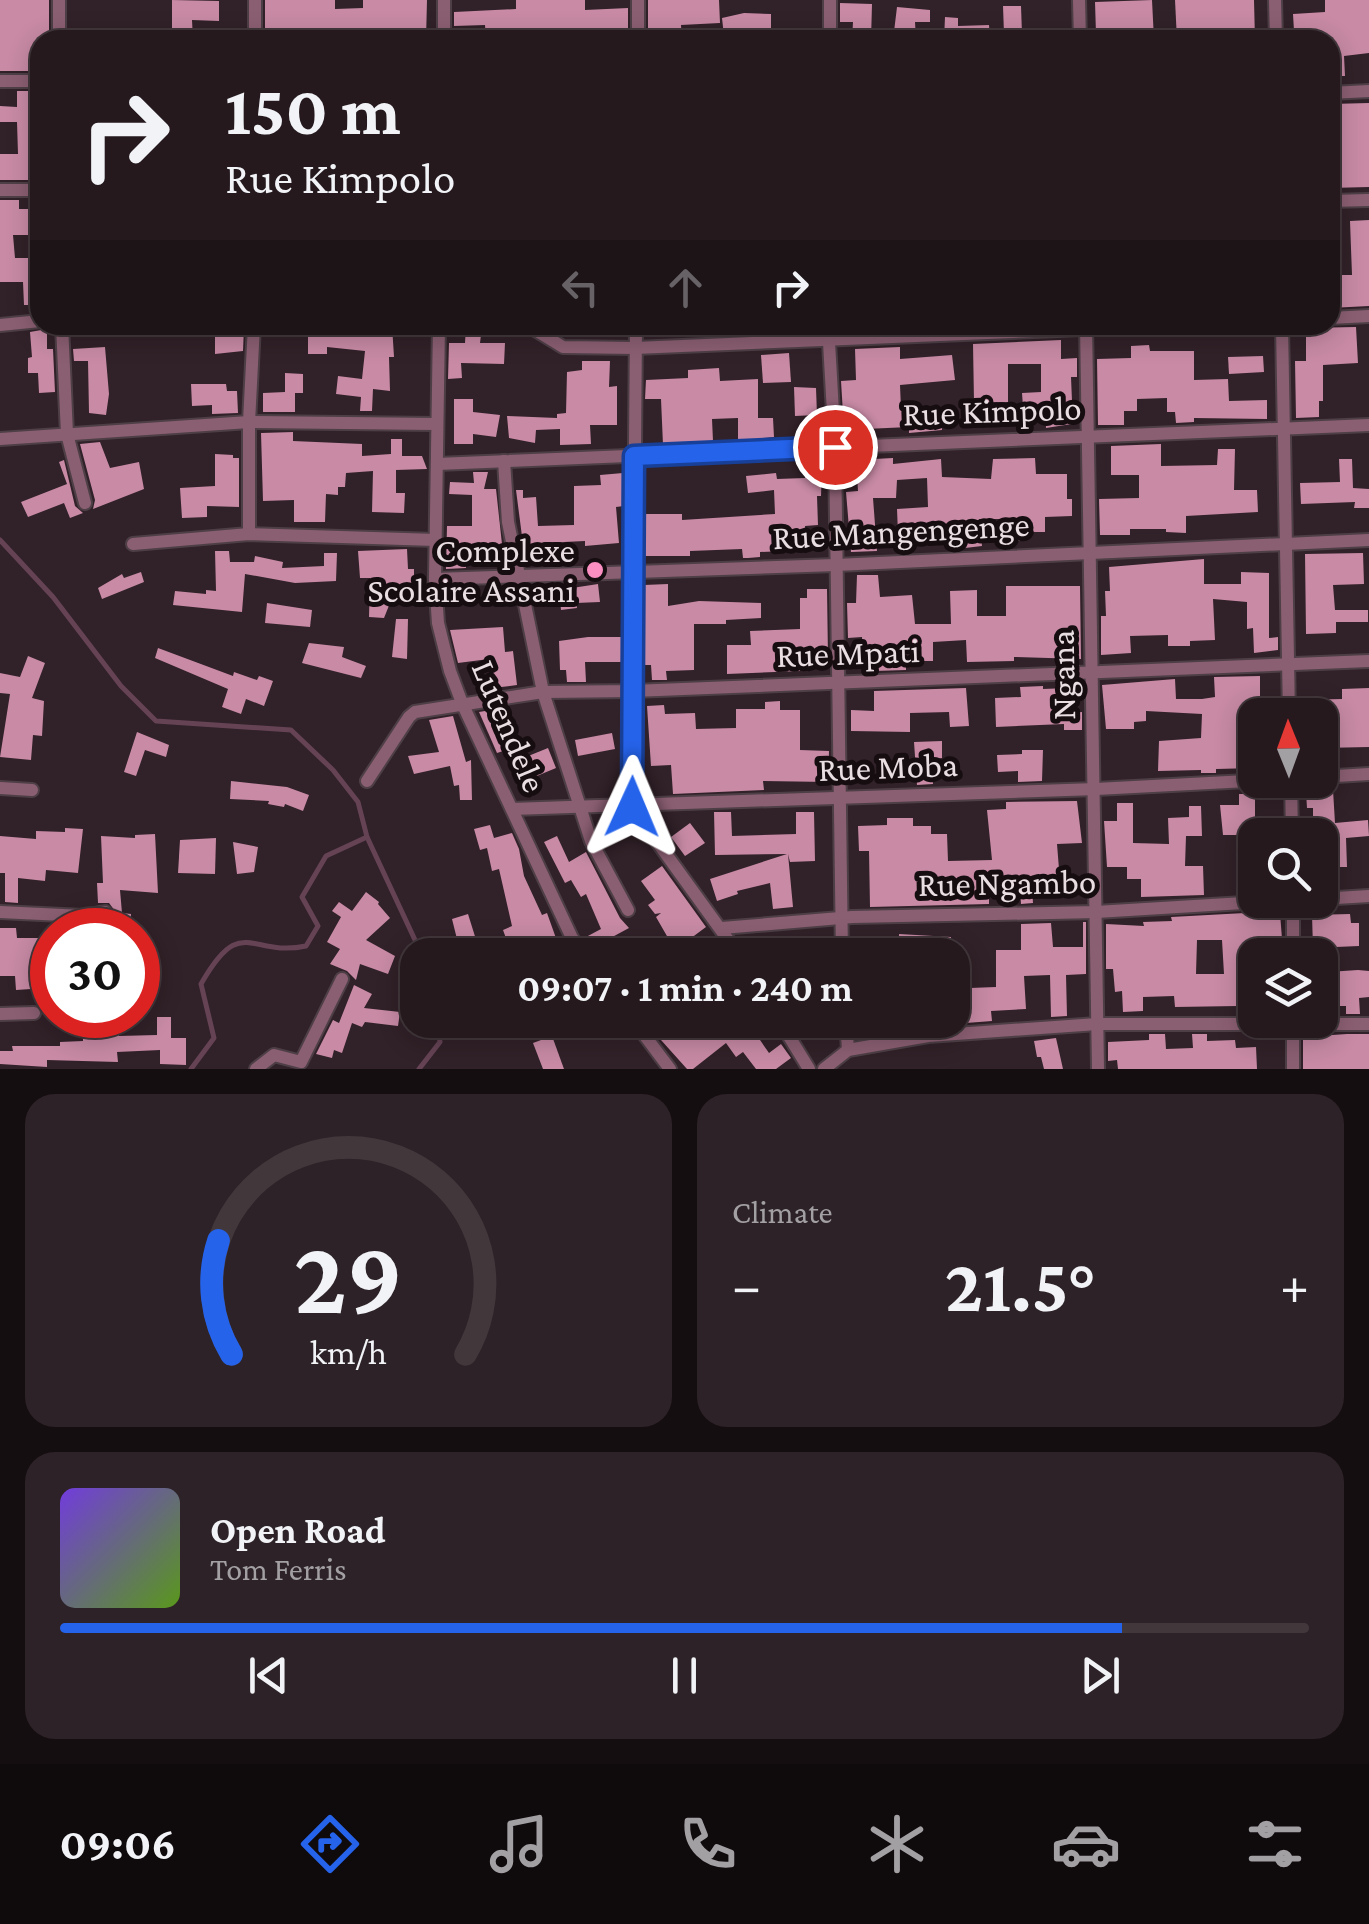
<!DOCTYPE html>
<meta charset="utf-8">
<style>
body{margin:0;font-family:"Crimson Pro",serif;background:#2d2227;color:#f1f3f6;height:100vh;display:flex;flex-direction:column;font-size:38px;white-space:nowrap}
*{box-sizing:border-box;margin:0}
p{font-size:32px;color:#a3a0a4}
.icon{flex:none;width:55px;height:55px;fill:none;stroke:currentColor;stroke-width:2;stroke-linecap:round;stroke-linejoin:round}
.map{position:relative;height:1069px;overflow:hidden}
.details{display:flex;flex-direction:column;gap:25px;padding:25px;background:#140e10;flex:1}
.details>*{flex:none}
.guide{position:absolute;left:30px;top:30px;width:1310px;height:305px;border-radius:30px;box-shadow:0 5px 25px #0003,0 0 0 2px #42383c;background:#25191e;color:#f1f3f6;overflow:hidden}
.needle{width:65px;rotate:359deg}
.controls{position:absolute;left:1238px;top:698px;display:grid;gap:20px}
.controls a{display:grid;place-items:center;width:100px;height:100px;border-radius:20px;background:#25191e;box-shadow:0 5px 25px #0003,0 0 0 2px #42383c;font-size:50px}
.speed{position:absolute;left:30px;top:908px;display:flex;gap:20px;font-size:50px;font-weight:700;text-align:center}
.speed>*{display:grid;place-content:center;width:130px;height:130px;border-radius:50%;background:#25191e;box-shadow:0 5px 25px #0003,0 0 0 2px #42383c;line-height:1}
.speed .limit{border:15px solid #d22;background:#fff;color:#111}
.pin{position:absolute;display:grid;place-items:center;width:85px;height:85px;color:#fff;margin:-42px;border:5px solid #fff;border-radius:50%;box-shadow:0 2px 10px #0007}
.me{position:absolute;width:110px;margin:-55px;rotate:1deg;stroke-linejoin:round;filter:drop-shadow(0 0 8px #0008)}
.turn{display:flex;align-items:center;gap:35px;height:210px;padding:0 30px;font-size:45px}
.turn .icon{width:130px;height:130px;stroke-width:2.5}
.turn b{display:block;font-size:70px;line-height:85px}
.lanes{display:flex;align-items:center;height:95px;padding:0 30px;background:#0003;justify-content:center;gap:50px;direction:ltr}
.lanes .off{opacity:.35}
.big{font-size:75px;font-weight:700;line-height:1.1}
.details .card{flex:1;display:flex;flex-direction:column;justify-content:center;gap:15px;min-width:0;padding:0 35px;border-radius:30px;background:#2d2227}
.details .dial{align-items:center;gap:0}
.dial svg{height:260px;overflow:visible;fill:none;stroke:#42383c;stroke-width:7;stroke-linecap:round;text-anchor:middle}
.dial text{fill:#f1f3f6;stroke:none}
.song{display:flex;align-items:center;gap:30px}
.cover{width:120px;height:120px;border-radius:15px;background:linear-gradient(135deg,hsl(260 70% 55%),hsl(90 70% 35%))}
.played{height:10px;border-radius:5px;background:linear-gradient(90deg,#2563eb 85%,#42383c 85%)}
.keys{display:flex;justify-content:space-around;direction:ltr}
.heat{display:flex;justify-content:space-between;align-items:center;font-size:55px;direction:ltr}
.details .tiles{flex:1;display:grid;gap:25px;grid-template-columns:1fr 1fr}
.card:last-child{grid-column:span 2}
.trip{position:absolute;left:400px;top:938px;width:570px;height:100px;border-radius:30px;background:#25191e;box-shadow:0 5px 25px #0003,0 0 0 2px #42383c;font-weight:700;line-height:100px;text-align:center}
.tab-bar{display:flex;height:160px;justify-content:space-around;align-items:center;background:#0f0a0c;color:#a3a0a4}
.tab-bar .icon{width:70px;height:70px}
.tab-bar .selected{color:#2563eb}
.tab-bar b{font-size:45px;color:#f1f3f6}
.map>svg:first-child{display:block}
</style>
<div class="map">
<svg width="1369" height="1069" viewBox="0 0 1369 1069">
<rect width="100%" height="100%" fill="#312128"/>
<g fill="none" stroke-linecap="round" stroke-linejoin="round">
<g stroke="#654355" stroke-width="5">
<path d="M0,540L53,597L121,686L156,721L291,730L333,770L358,802L367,837L422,955"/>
<path d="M191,1069L214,1038L201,984C242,912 250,958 306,946L318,926L302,897L326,856L367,837"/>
<path d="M419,1069L440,1042L437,1020"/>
</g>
</g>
<g fill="#c88aa5" fill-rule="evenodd">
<path d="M0,0H49V37L40,40V71H0Z"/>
<path d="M172,0L219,1V21L192,20L193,40H172Z"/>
<path d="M265,0H335V9L363,8V0H427L426,40H312V30L276,31V40H265Z"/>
<path d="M516,0H585V10L628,8V32L618,33V40H486L485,25L454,26V12L516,9Z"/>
<path d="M648,0H719L720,23L681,25L682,40H648Z"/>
<path d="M1152,0L1154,40H1114V33L1096,34L1095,2Z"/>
<path d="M1175,0H1254L1255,40H1177Z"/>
<path d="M1325,0H1369V53L1344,56L1345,76H1331L1330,40H1298L1297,31H1294L1293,14L1325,12Z"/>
<path d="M840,3L872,4L871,40H852L853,22H840Z"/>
<path d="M1003,6H1021L1022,34H1004Z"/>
<path d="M897,7L930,10V22H915L916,40H893Z"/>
<path d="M744,13L771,14V31L746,30L747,33L724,36L722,18Z"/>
<path d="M945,17L958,18V26L989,25L990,40H944Z"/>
<path d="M17,91H40V180H0V154H18L17,122H0V106L17,107Z"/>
<path d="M1369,103V187L1330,188L1331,104Z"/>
<path d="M0,200H19V209H40V235H13L15,258H40V305H24L23,282H0Z"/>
<path d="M1369,220V306L1330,308V275H1352L1350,221Z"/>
<path d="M339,325H392L394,357H389L390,391L373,389L372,411H360L361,397L336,394L338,376L362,379L365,351L327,347V354H308V329H339Z"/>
<path d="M466,326L482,327L480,343H505L504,364L461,363L462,378L448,379L449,343H465Z"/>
<path d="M215,327H244L243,351L215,354Z"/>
<path d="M1356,327L1358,363L1323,365V401H1319V417L1296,418L1295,361H1306V328Z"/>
<path d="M47,329V349H53L55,392L39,393L38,373H28V358L32,357L30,332Z"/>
<path d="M1061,340V359L1077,358V377H1071L1072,401H1077L1078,423L1046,428L1045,406L1023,407L1022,393L1041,392V364H1008V402H974L973,344Z"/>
<path d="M1149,345L1150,351H1194V380L1228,379L1229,401L1267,400V419L1194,418V422L1176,423L1175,412H1167V398L1137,399V411H1124V425H1098L1097,359L1131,358V346Z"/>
<path d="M105,347L109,394L106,415L89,413L88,361H74L73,349Z"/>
<path d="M900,347V359L952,355L955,380L900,385L901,409L941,408L942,430L909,433V427L844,430L841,381L856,380L855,349Z"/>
<path d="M789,353L791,382L763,383L761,355Z"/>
<path d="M1263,356L1264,372L1229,374L1228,357Z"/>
<path d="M582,361H610L609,387L617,386V425H590L591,444L560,445V429L536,430L535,443L509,438L507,416L557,418V414L566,413L567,372L582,370Z"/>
<path d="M719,368L720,381L758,379V418H773L774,437L738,441V418L712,419L713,441L663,445L661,399H645L646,380L688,378V370Z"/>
<path d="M285,373L303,374V393H295V412H263V393L285,392Z"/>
<path d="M191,384H226L227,391H237L238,413L212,414V405L192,406Z"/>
<path d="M794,387L816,388L817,415L795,416Z"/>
<path d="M454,399H473V412L500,415L496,437L473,434V444H454Z"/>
<path d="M293,432V441L362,444V456L391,454V439H402V456H422L427,469L396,470V493H405L404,513L372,512L373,471L346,473L345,487H338V495L326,494L325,522H294V500L263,501L261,433Z"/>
<path d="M100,442L110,468L139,462L144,489L93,509L95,500L80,444Z"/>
<path d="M1161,444V466L1217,465L1218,449H1235L1234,490H1257L1258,512L1186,516V533L1166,532V529H1130V535H1100L1099,499L1139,498V475H1111V446Z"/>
<path d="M215,454L233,455V458H239V507L207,506V517L182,518L180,488L215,486Z"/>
<path d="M893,458V464L941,459L942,477L991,479L993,459L1035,458L1036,474H1067V499H1072V516L1045,517V532H1025V541H1010L1009,526H1005V519H979L982,546L965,548L962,523L940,525V531L898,534L897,509L928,507L927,478L897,480L896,498H873L877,551L851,552L846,492L858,491L856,460Z"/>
<path d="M1339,459H1352L1353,488L1369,489V508H1354L1355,502L1301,504L1300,483L1340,482Z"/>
<path d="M64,460L75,506L83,513L70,518L64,503L28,517L21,502L67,484L59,462Z"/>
<path d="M805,465L822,466L821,496H817L818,525L805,526L806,550L760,552V557L748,558H743L742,549L690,551V556H644V514H682V520L775,514L774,490L748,493L746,476L776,473L777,479L805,478Z"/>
<path d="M473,472H488L484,489H496L502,544L499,547L465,548L466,568L446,569L447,526H472V495L449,494L450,482L474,483Z"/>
<path d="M623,473L624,506L616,507L619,543L585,546V541L523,544L516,490H523V498L536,497L538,526L574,525V486L601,485L600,475Z"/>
<path d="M407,549L408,569H414V575H420L415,587H399L397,583L396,587H390V603L384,618L369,617L370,578H360L358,551Z"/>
<path d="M215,551H229L230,562H254L255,556L283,562L282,568L324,566V553H337L336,581L295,583L245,574L242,612L173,605L175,591L206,594V590L216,591Z"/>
<path d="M1363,553L1364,584L1333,585L1335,610H1368V622H1336V633L1306,634L1305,554Z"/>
<path d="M1204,559V584H1241V572L1269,573V638L1278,637V650L1254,653L1253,628L1247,629V602L1213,599L1215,640L1190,641V646H1168V635L1130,636L1131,653L1101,655V616H1106L1105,591H1110L1109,567Z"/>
<path d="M141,572L144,582L102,599L98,588L122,574L124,578Z"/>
<path d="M857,575H878L880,597L912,595L915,624H951L950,591L977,590V616H1006V586H1080L1081,659L1014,657V661L967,662L966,640L933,642V661H906V670L875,671V667H863L862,637L848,638L847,603H856Z"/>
<path d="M598,584L600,602L576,603L577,608L561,610L559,590Z"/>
<path d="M668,584V606L699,601L761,603V618L726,620V624H694V670L666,671L667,680H652L651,665H643L644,585Z"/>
<path d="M807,589H827L828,657L800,658V671L727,674V645H751L750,631L800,629V598H807Z"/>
<path d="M267,603L312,610L310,627L265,623Z"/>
<path d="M396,619H408L407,659L392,657Z"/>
<path d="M503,627L505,652L513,651L517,685L493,688L489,659L458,663L450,630Z"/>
<path d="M588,637H623V662H585L586,682H567L566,670H560L559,641Z"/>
<path d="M309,643L344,647L342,657L366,666L361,678L302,663Z"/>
<path d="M158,648L233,676L234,672L257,680L259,676L273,681L264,706L246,699L241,714L222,707L228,689L155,658Z"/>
<path d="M28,656L45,663L32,698L44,701L42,736L33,735L31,760L0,757L10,694L0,693V673L20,677Z"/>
<path d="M1260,676V700L1279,699V715H1255V768L1216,769V773H1201V770L1158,771L1159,741L1201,738L1202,714L1146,711V721L1134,722V729H1106L1102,685L1175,679L1176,699H1202L1215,697L1214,677Z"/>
<path d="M1043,686V689L1068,688L1069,713L1082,712V730H1064V724L996,727L995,698L1021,697L1020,687Z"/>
<path d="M966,688L969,726L950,727L949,712L910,713V732L851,731V710L874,711V691Z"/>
<path d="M1369,688V747L1322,748L1323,719L1320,715H1299V700L1342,699V689Z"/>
<path d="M780,701V710H800V750L829,751L828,782L763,781L764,790L673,794L671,765L651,766L647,706L664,705L665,714L695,713L696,729L736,728V709H765V702Z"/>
<path d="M497,709L512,748L497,753L479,712Z"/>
<path d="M453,716L466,762L471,760L472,800H460L459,785L454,786L450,766L414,774L408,756L439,752L429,720Z"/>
<path d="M137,732L169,745L166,757L145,750L136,776L124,772Z"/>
<path d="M612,733L615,749L578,756L575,740Z"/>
<path d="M942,741V758L932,759L933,784L917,785L914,742Z"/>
<path d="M548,748L556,768L520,783L511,763Z"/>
<path d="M1022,750H1043L1042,781L1018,782V771L998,772L997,755L1022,754Z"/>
<path d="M231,781L287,787L309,795L303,811L285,804L284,807L268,804L269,801L230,799Z"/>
<path d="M1333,790L1335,823L1368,820L1369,836L1346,838L1347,867H1320V835H1313V808H1307L1306,792Z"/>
<path d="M1239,794H1255V875H1239V835H1223L1220,805H1239Z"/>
<path d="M1077,801L1082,843L1057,844L1059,869H1069L1070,888L1032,889L1033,903L1021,904L1020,889L989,890V904L870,907L869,851H859L858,826L887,825V818H913V826H931V834H947L948,861L992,860L987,810L1006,809V802Z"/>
<path d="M1117,803H1133V843L1169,844L1168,818L1189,817V806H1201L1202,836H1186L1185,866H1203L1204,895L1141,897V879H1127V867H1107L1104,821H1117Z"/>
<path d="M714,812H731L732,836L796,834V812H814L815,861L790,862L788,854L793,907L773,909L770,883L737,891L738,894L717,901L710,879L787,854L715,855Z"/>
<path d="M690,823L705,843L685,856L671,837Z"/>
<path d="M490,825L494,838L512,833L519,849L524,876L542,915L547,913L557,941L543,948L546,955H521L513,938L507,941L503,930L512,926L499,869L492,871L487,848L480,850L474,829Z"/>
<path d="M65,828L83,829L78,873L46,870L45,881L18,878V903L5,902V873H0V836L36,839V831L65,832Z"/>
<path d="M155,834L158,893L120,890L122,913L131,914L130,930H100L99,923L111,920L115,911L109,903H98L97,883H103L101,836L135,838V835Z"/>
<path d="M557,836L569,862L586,852L620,918L629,928L592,948L586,937L601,929L586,894L581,897L571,880L565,883L544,842Z"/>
<path d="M216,838L215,874L178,873L180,840Z"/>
<path d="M233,842L258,847L254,872L237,874Z"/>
<path d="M662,866L706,927L675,950L656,917L661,913L655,914L648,905L655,900L641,881Z"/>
<path d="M366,892L379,902L378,904L390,918L366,940L395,956L388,974L360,964L356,980L347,971L330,964L340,949L327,942L341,917L332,911L339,902L352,911Z"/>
<path d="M1245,913H1280L1282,939L1265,940L1266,955H1255V1001L1238,1002V1006L1175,1007L1174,996L1143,997V1011L1123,1012L1122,991L1115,992L1113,969H1106V924L1144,926L1143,922L1172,921L1171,917ZM1197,940H1222L1224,974H1196Z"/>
<path d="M468,914L478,946L460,951L452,919Z"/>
<path d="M1350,914L1351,923H1359V946L1313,948L1312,915Z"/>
<path d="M1083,922H1086V974L1066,975L1067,1016L1051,1017L1050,975L1024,976L1026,1009L991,1011L992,1021L940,1025V1020H952V998L971,997L970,988L996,987V950H1021V924L1051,923L1053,947H1083Z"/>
<path d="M0,928H16L17,938H52V978L30,981L31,989L16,990L15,976H0Z"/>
<path d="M899,934L951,937V955H899Z"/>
<path d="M154,955L156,991L140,992L138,956Z"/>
<path d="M1358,970L1369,971V997L1359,998L1360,1014H1346V1006H1322V994H1329L1328,972Z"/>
<path d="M354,985L372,994L364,1008L400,1012L398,1026L365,1022L362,1027L352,1023L342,1053L334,1050L332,1058L316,1054L333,1020L339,1023Z"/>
<path d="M117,1017L119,1036L157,1035V1017H171V1038H186V1065L160,1064V1050L117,1052L118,1062L47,1060V1067L0,1064V1051H13L12,1046H60V1042L83,1041V1023L101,1022V1018Z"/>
<path d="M666,1020H725L737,1037L751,1027L769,1053L781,1044L791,1058L776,1069H756L743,1052L736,1057L726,1043L693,1069H687L661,1040L674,1032Z"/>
<path d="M1149,1034H1165L1166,1049L1193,1048L1192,1034H1207V1041L1235,1040L1236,1048L1256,1047L1257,1069H1118L1117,1060L1108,1061V1042L1149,1040Z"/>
<path d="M1347,1034H1369V1069H1303V1037Z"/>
<path d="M552,1036L564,1069H543L533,1043Z"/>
<path d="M1056,1038L1063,1069H1044L1041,1057H1037L1034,1041Z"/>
</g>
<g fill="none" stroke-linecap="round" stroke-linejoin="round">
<defs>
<g id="street">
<path d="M59,0V40"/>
<path d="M255,0V40"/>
<path d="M1079,0L1080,40"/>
<path d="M1275,0L1276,40"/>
<path d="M444,40V0"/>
<path d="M638,40V0"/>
<path d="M830,40V0"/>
<path d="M0,81H40"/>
<path d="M1330,93L1369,91"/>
<path d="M0,190H40"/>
<path d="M1330,201L1369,200"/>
<path d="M1330,318L1369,316"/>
<path d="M0,325L40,321"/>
<path d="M62,325L67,434L85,503"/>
<path d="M439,325L435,579L438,623L450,671L462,703L572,938L585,955"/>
<path d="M527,325L563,347L635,348L1177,325"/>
<path d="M636,325L632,807L739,955"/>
<path d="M828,325L835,447L842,955"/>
<path d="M1086,325L1098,1069"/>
<path d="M1282,325L1289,715"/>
<path d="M0,439L249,422L437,424"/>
<path d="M504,461L508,522L543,692L591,841L628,910"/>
<path d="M437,464L1369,425"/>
<path d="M249,534V422L254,325"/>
<path d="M133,544L249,534L436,540"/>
<path d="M435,579L836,565L1369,540"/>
<path d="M1320,777L1369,774"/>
<path d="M1291,780L1292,835"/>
<path d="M367,781L409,717L415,712L543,692L633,691L1369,661"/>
<path d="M0,788L32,790"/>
<path d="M512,809L1096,789L1266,780"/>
<path d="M1320,899L1369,896"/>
<path d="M0,912L83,916L105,912"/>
<path d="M722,928L852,917L1096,912L1293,900"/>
<path d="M1293,955V900"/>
<path d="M0,1014L34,1013"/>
<path d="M633,1020L670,1069"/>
<path d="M779,1020L809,1069"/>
<path d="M846,1020L848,1050"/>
<path d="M1293,1020V1069"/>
<path d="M256,1069L274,1055L301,1062L342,979"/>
<path d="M824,1069L848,1050L928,1036L1097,1024H1369"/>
</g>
</defs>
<use href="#street" stroke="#4e3f46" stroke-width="16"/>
<use href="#street" stroke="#8b5f72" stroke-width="12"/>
</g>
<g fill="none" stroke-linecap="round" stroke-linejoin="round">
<defs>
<path id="route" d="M632,807L634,456L835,447"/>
</defs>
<use href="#route" stroke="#184099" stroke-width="25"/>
<use href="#route" stroke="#2563eb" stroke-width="18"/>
</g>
<circle fill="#fc8fc1" stroke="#150d10" stroke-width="4" cx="595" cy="570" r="10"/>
<g text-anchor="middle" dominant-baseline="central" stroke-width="10" stroke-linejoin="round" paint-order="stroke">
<g font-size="35" fill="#e9dee2" stroke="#150d10">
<text transform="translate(992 411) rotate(-2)">Rue Kimpolo</text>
<text transform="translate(901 531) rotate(-3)">Rue Mangengenge</text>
<text transform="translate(848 653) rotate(-2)">Rue Mpati</text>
<text transform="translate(1063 675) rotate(-91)">Ngana</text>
<text transform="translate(509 726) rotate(67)">Lutendele</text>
<text transform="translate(888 767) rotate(-2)">Rue Moba</text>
<text transform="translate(1007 883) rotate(-1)">Rue Ngambo</text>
</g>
<g font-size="35" fill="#e9dee2" stroke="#150d10" text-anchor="end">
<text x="575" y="550">Complexe<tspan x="575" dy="40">Scolaire Assani</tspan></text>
</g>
</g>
</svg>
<div class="controls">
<a><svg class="needle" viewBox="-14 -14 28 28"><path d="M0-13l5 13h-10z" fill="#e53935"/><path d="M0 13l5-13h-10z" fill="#a3a0a4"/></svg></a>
<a><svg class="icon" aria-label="search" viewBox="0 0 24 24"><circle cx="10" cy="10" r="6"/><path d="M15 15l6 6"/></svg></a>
<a><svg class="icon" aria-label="layers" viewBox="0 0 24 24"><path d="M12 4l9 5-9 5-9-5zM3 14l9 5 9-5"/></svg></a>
</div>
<div class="speed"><div class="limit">30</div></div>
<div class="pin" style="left:835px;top:447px;background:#d93025"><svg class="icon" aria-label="arrive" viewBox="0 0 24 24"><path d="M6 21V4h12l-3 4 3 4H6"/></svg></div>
<svg class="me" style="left:632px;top:807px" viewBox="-20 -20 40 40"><path d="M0-17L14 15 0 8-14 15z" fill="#2563eb" stroke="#fff" stroke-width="4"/></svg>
<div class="trip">09:07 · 1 min · 240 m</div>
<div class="guide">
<div class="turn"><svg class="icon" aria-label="right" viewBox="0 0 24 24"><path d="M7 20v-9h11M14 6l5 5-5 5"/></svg><div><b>150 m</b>Rue Kimpolo</div></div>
<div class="lanes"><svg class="icon off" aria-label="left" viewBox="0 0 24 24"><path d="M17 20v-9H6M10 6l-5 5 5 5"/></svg><svg class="icon off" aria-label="ahead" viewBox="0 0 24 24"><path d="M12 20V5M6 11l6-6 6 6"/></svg><svg class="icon" aria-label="right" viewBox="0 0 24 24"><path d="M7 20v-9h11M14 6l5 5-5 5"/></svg></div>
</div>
</div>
<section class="details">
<div class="tiles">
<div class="card dial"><svg viewBox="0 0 100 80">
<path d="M14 69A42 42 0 1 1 86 69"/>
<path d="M14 69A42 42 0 0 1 10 34" stroke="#2563eb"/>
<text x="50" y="56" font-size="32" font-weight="700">29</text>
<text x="50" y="72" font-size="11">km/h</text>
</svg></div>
<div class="card"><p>Climate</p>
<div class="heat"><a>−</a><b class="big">21.5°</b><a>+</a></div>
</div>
<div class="card">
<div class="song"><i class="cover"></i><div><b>Open Road</b><p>Tom Ferris</p></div></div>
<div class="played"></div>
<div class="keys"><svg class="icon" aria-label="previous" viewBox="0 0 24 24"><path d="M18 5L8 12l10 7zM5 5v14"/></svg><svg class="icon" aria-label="pause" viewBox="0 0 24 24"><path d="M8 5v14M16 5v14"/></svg><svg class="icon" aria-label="next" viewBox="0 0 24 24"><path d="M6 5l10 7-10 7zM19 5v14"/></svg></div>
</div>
</div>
</section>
<nav class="tab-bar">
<b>09:06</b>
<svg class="icon selected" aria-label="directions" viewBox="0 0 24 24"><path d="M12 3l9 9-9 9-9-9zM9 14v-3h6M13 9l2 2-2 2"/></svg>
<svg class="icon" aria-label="music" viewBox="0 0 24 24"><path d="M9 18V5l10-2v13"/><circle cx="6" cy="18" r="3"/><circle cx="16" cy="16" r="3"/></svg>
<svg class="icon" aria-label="phone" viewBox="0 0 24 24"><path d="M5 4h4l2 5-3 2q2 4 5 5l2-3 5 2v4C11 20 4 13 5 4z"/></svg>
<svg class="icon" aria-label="climate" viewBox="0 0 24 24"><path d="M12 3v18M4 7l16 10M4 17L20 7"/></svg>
<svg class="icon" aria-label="car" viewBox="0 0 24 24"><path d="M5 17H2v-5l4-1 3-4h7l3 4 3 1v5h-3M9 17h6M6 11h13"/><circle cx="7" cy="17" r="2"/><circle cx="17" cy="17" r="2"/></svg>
<svg class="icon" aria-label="filters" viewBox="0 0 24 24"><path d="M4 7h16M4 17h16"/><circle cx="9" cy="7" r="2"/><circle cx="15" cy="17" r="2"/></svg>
</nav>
